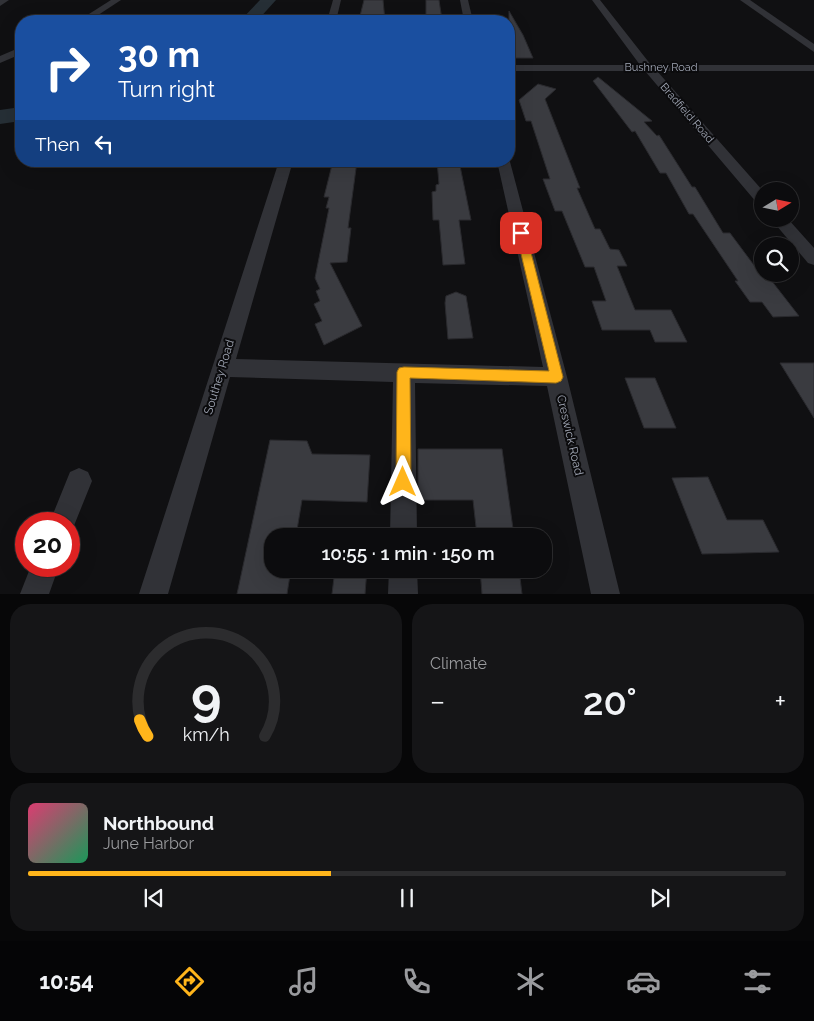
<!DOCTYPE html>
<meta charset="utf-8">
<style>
body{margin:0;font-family:Raleway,sans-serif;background:#151517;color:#f1f3f6;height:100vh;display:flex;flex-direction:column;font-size:19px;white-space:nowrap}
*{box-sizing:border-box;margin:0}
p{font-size:16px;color:#9a9b9e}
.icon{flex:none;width:28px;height:28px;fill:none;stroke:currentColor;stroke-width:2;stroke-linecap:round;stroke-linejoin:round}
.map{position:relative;height:594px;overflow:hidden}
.sheet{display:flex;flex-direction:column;gap:10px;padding:10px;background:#070708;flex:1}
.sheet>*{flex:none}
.hud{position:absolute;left:15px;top:15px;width:500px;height:152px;border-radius:20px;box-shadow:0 5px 20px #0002,0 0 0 1px #2c2c2e;background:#1a4fa0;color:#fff;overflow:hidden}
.needle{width:32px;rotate:80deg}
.buttons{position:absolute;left:754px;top:182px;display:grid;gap:10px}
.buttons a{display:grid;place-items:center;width:45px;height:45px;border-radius:50%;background:#0c0c0e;box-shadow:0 5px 20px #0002,0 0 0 1px #2c2c2e;font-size:25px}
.speed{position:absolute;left:15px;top:512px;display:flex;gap:10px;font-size:25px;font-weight:700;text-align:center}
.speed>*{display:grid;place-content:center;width:65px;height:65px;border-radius:50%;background:#0c0c0e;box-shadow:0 5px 20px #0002,0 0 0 1px #2c2c2e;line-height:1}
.speed .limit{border:8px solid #d22;background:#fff;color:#111}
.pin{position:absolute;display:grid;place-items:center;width:42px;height:42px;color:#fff;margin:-21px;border-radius:10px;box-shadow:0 2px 8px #0006}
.me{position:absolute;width:55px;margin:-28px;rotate:0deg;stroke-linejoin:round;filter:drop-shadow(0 0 4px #0008)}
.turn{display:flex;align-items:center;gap:18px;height:105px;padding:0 20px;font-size:22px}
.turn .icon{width:65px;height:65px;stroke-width:2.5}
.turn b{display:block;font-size:35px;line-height:42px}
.then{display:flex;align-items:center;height:48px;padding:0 20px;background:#0003;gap:10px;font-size:19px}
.big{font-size:38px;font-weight:600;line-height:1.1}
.sheet .widget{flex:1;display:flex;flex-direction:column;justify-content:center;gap:8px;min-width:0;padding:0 18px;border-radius:20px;background:#151517}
.sheet .dial{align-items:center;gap:0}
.dial svg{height:130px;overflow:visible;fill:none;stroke:#2c2c2e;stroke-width:7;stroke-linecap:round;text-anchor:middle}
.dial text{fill:#f1f3f6;stroke:none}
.song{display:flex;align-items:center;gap:15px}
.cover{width:60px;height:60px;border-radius:8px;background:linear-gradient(135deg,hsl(340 70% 55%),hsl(150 70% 35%))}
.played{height:5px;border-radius:2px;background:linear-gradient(90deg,#ffb51b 40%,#2c2c2e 40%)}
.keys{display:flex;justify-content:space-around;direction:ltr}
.heat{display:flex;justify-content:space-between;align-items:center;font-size:28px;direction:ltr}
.sheet .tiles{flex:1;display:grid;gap:10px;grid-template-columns:1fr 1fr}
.widget:last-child{grid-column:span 2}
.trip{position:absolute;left:264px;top:528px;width:288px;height:50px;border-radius:20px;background:#0c0c0e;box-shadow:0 5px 20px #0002,0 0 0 1px #2c2c2e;font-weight:600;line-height:50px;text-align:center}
.tabs{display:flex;height:80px;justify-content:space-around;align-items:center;background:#050506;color:#9a9b9e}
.tabs .icon{width:35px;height:35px}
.tabs .current{color:#ffb51b}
.tabs b{font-size:22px;color:#f1f3f6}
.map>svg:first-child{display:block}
</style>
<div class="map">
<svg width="814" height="594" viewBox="0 0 814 594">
<rect width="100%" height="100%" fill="#101012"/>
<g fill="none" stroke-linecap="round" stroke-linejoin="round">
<g fill="#262f36" fill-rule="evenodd">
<path d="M260,0H276L257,21H240Z"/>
<path d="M21,107V121L0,124V110Z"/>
</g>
</g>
<g fill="#3a3b40" stroke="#2a2a2e">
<path d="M364,0H383L385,21L359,20Z"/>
<path d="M426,0H439L442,20L426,21Z"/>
<path d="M509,11L523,35L533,58H509Z"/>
<path d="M598,77L652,121L644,122L657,136L659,135L692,187H695L723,233H730L765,280H771L799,316L773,317L762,302H750L735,281H738L693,214H689L666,173H660L635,131L632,132L593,81Z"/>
<path d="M538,84L556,89L545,99L580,188H577L595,229H600L610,249L619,250L627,266H617L635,310H671L687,342H655L650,330H602L592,301H606L594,267H585L562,211H555L543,179H550L531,121H526L519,100Z"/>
<path d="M333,161H357L348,228H351L347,262L330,263L362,326L324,345L315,324L322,321L314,304L320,301L316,291L320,289L315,278L329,208H326L329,197H324Z"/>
<path d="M437,161H459L471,220H459L465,264L443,265L439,220H433L432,192L436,191V185L439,184Z"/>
<path d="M456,292L466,296L473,338L448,339L445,303L446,296Z"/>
<path d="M780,363H814V418Z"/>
<path d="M625,378H655L676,428H644Z"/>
<path d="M270,440L307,441L312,454L370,455L367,502L302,500L296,536H272V569H291L287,594H237Z"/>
<path d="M418,449H502L514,536H477L473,500H418Z"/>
<path d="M708,477L727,520H763L779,552L702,554L672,478Z"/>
<path d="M335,569H367L365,594H332Z"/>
<path d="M480,569H519L522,594H482Z"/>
</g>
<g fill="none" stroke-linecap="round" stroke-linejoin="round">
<g fill="#313237" fill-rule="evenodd">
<path d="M0,0H9L0,6Z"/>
<path d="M111,0H121L89,21H78Z"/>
<path d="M333,0H341L336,21H327Z"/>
<path d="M460,0H468L473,21H464Z"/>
<path d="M592,0H600L651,65H814V71H657L763,191L762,205L757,203L645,71H509V65H640Z"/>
<path d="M740,0H750L814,44V52Z"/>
<path d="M21,47V54L0,63V56Z"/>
<path d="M509,158L567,377L620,594H591L547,386L415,383L417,536H390L393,382L230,377L168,594H139L279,161H293L236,359L543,367L497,161H509Z"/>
<path d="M771,219H788L814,248V265L808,263Z"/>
<path d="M79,468L88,472L92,481L71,533L69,535V524H49L70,472Z"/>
<path d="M31,566H59L49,594H20Z"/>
<path d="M389,569H417L418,594H388Z"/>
</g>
</g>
<path fill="#ffb51b" stroke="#a67612" d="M521,230L526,233L563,377L561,381L556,383L410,378L411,482L409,487L403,489L398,487L396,482L397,372L399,368L404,367L549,371L516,233Z"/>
<g text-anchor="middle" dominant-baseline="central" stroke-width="4" stroke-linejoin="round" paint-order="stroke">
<g font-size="11" fill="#a0a6b4" stroke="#0b0b0d">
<text x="661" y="67">Bushney Road</text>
<text transform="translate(687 113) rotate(49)">Bradfield Road</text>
</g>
<g font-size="12" fill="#a0a6b4" stroke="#0b0b0d">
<text transform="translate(219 377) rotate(-73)">Southey Road</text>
<text transform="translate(570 435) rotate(77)">Creswick Road</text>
</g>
</g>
</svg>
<div class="buttons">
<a><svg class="needle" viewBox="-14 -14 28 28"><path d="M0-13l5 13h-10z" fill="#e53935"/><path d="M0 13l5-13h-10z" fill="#9a9b9e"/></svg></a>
<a><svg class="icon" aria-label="search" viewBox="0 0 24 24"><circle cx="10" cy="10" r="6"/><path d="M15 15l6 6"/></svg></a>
</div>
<div class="speed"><div class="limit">20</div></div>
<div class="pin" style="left:521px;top:233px;background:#d93025"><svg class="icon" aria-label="arrive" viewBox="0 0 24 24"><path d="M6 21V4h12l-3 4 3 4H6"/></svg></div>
<svg class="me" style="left:403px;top:482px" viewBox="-20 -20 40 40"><path d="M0-17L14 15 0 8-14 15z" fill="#ffb51b" stroke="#fff" stroke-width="4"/></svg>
<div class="trip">10:55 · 1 min · 150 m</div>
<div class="hud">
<div class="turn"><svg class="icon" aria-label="right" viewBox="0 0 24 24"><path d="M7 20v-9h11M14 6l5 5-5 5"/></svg><div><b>30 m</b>Turn right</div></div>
<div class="then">Then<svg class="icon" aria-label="left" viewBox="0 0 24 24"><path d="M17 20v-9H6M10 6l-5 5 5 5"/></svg></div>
</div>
</div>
<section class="sheet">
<div class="tiles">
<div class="widget dial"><svg viewBox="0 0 100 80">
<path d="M14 69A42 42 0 1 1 86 69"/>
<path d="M14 69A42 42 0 0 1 9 59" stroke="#ffb51b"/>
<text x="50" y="56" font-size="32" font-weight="700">9</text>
<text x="50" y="72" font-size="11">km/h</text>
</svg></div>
<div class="widget"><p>Climate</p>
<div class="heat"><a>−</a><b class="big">20°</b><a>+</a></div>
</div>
<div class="widget">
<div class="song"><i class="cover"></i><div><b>Northbound</b><p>June Harbor</p></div></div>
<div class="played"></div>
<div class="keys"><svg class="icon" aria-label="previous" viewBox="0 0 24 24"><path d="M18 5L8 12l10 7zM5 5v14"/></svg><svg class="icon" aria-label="pause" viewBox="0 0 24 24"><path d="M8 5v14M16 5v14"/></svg><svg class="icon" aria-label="next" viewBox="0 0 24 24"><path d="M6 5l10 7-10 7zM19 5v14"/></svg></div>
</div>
</div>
</section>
<nav class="tabs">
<b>10:54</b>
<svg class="icon current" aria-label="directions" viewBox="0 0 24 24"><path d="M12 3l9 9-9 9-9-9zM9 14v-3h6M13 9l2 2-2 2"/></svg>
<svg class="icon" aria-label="music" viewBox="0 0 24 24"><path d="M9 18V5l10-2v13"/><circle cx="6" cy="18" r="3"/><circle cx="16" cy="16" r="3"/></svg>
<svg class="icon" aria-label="phone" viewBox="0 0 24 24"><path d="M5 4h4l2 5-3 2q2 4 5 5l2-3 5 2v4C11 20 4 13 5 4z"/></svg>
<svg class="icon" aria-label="climate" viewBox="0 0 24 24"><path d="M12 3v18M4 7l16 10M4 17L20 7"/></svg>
<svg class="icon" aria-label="car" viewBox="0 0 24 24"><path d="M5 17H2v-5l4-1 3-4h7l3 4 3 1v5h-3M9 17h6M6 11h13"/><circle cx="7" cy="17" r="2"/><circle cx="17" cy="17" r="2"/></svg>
<svg class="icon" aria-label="filters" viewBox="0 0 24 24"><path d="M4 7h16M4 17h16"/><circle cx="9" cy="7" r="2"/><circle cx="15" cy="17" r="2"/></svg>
</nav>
